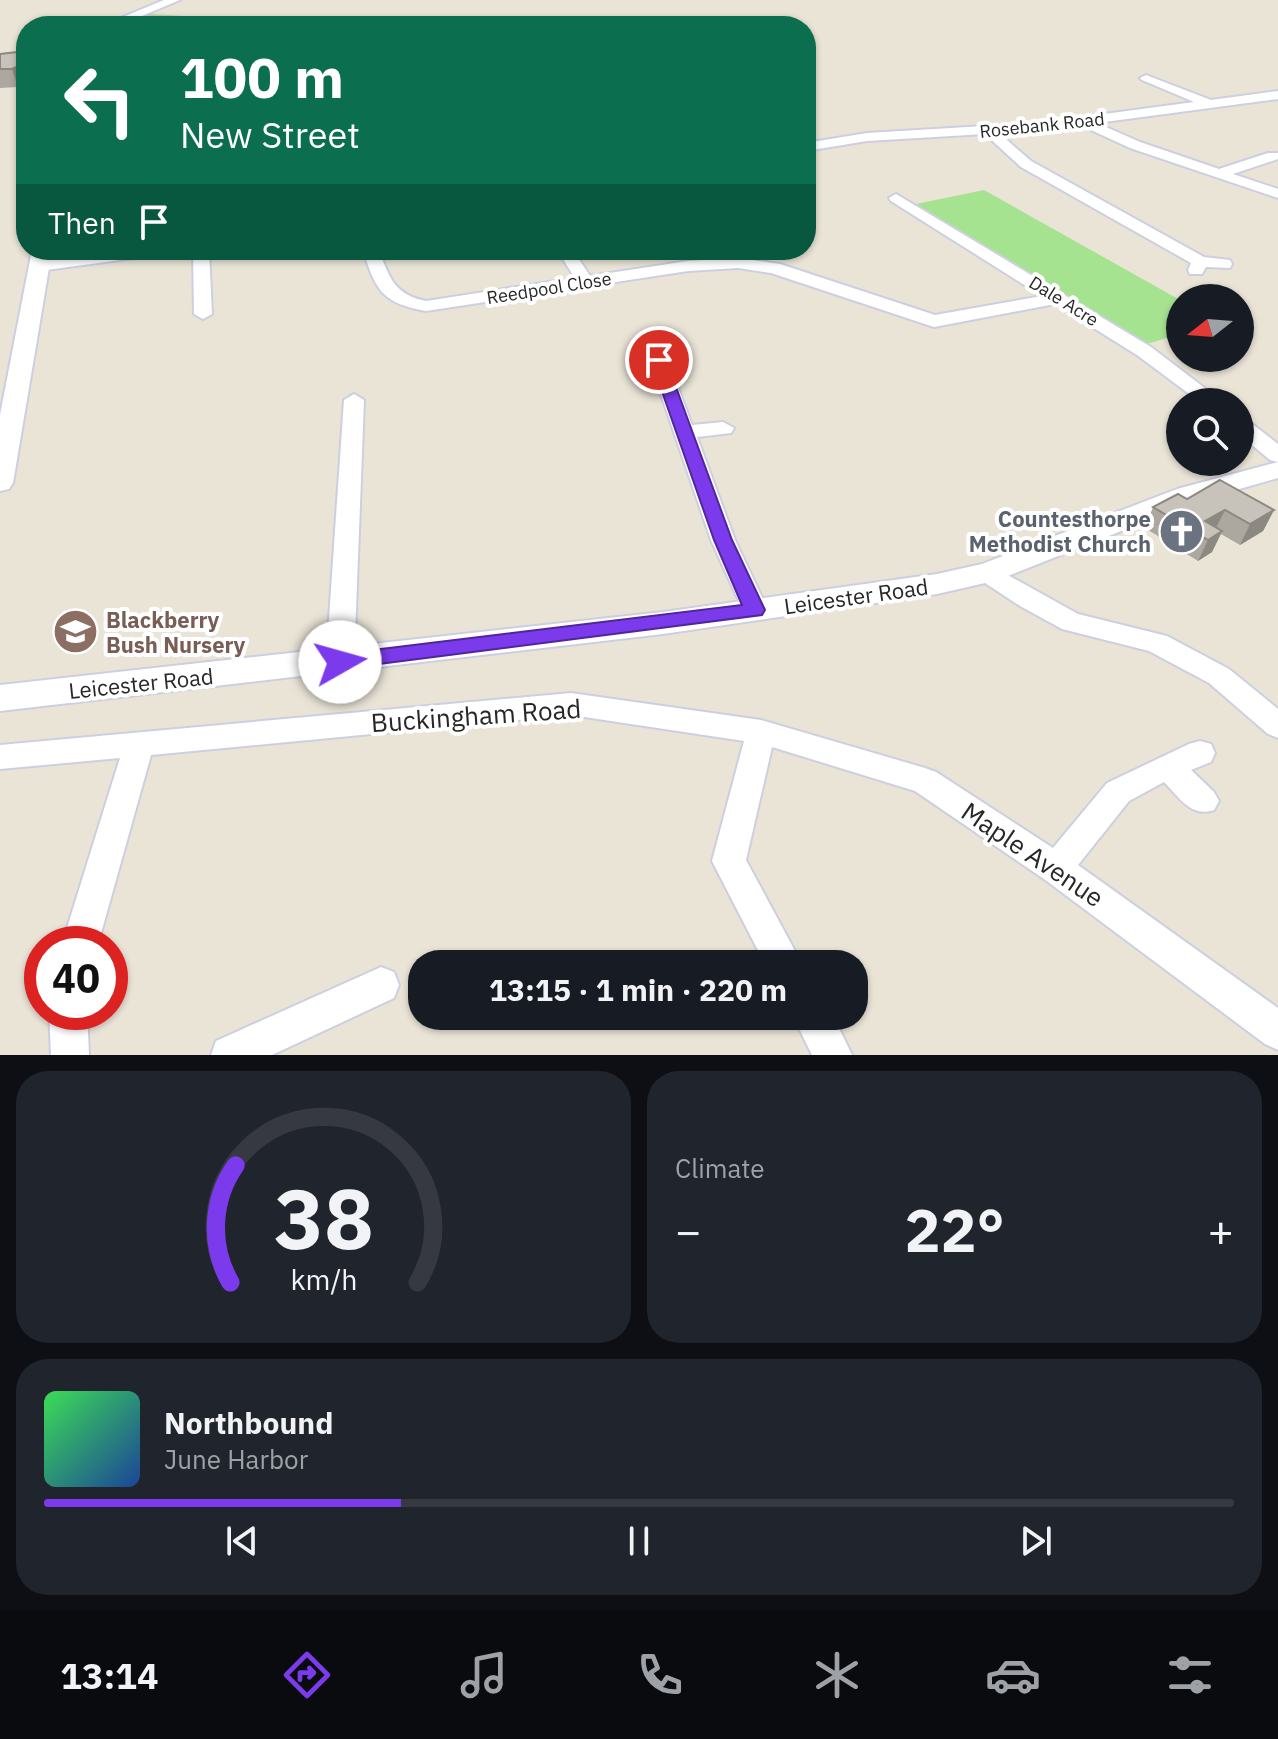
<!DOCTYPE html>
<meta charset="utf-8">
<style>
body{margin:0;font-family:"IBM Plex Sans",sans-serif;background:#20242c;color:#f1f3f6;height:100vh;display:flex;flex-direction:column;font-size:30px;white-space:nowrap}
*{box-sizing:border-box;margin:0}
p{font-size:26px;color:#9ea1a6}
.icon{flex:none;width:44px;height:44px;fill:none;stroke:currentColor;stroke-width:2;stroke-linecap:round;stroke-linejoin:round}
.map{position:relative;height:1055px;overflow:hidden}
.sheet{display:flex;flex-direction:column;gap:16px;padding:16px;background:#0d0f14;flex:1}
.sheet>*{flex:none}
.banner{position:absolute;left:16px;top:16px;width:800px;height:244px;border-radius:32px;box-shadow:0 2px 6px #0004;background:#0b6e4f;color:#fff;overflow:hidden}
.needle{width:52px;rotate:253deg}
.fabs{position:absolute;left:1166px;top:284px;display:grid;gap:16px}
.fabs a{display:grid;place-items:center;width:88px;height:88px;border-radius:50%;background:#171b24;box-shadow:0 2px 6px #0004;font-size:40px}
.speed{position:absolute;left:24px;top:926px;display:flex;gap:16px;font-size:40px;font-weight:700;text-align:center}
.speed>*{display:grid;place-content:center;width:104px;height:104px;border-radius:50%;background:#171b24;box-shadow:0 2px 6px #0004;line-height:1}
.speed .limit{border:12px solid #d22;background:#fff;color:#111}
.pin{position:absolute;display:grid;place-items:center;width:68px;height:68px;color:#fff;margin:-34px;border:4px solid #fff;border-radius:50%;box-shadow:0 2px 8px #0007}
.me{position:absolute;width:88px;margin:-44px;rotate:83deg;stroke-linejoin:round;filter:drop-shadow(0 0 6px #0008)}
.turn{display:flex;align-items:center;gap:28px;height:168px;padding:0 32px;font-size:36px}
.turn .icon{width:104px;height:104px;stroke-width:2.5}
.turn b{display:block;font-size:56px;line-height:68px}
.then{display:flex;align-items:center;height:76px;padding:0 32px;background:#0003;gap:16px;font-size:30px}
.big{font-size:60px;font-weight:700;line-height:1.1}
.sheet .tile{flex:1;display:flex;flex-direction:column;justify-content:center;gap:12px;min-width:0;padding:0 28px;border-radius:32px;background:#20242c}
.sheet .dial{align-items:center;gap:0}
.dial svg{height:208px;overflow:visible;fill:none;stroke:#363941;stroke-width:7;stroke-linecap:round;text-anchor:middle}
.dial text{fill:#f1f3f6;stroke:none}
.song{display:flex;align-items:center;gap:24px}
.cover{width:96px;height:96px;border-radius:12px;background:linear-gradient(135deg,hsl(130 70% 55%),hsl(220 70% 35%))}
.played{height:8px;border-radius:4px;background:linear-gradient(90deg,#7c3aed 30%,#363941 30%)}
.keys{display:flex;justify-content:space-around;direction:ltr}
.heat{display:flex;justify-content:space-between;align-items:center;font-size:44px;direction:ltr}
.sheet .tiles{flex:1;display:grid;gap:16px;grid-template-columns:1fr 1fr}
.tile:last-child{grid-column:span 2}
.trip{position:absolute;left:408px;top:950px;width:460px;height:80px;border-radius:32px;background:#171b24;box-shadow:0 2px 6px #0004;font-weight:700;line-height:80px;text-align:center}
.menu{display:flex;height:128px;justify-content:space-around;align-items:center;background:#090b0e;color:#9ea1a6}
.menu .icon{width:56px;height:56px}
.menu .on{color:#7c3aed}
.menu b{font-size:36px;color:#f1f3f6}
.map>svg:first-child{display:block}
</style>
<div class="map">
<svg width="1278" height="1055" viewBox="0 0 1278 1055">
<rect width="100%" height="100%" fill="#eae4d7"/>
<path fill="#a6e391" d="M984,190L1180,300V334L1147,344L916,204Z"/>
<path fill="#bdd5ae" d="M135,13L312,24L321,26H112Z"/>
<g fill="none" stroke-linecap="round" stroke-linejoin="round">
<defs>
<g id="minor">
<path d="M1146,75L1211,100L1278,91V99L1097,123L1140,142L1219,169L1268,153H1278V159L1233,174L1278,189V198L1130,148L1080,125L999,133L1031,161L1204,257L1230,260L1232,264L1230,268L1206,267L1202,274H1190L1188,270L1191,263L1021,167L985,134L867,141L806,151V143L867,133L1037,123L1194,102L1142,80L1140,78Z"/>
<path d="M896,194L1151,347L1223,402H1200L1137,355L1055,304L934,327L771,273L738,268L688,271L426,311C382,303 376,291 363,250H379C389,278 395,295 426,301L575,278L557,250H573L590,276L688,261L738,258L780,264L935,315L1042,296L891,201L889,198Z"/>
<path d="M120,250H165L157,255L39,271L31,266L39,261Z"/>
<path d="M193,250H209L212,314L203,319L194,314Z"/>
<path d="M652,336L661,342L692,425L723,422L734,428L731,433L697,437L735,540L768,610L764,617L755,619L746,617L711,540L643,342Z"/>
<path d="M354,394L364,400L354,662L350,669L340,672L330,669L326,662L344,400Z"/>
<path d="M1240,418L1247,420L1278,444V462L1270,460L1240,435Z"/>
<path d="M988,564L1078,614L1167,636L1229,669L1278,709V738L1268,734L1209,683L1149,651L1062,629L1020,606L979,579L975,573L979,567Z"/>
<path d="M571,693L761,720L925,768L936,772L1053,848L1107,783L1189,744L1200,741L1211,744L1215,753L1211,762L1191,770L1214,792L1219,801L1214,810C1191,818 1179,797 1164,782L1129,801L1078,865L1278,1008V1050L1265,1044L1044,879L915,791L772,747L746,860L802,964H765L712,861L744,741L571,715L151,755L98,944H62L120,758L0,769V745Z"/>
<path d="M381,967L394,972L399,985L394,998L272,1055H211L216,1041Z"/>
<path d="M49,1012H87L89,1055H51Z"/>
<path d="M793,1016H833L852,1055H812Z"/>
</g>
<g id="tertiary">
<path d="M164,0H180L118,26H101Z"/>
<path d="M32,250H52L13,483L9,489L0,491V415Z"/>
<path d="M1278,462V478L1197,501L998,580L937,594L663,634L0,711V685L663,612L937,574L982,564L1177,489Z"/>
</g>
</defs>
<use href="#minor" stroke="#cdcfe1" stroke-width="4"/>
<use href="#tertiary" stroke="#cdcfe1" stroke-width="4"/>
<use href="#minor" fill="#fff" fill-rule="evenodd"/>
<use href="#tertiary" fill="#fff" fill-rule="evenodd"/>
</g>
<g fill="#aca8a0">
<path d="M0,54L26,83L18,87L0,88Z"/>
<path d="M1187,499L1274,510L1263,531L1240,545L1221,534L1212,552L1198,561L1145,528L1153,507Z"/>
</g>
<g fill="#8c8882">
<path d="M26,52V83L18,87L12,69Z"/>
<path d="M1225,510L1215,530L1205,521Z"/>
<path d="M1274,510L1263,531L1240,545L1250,524Z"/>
<path d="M1222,531L1212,552L1198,561L1208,540Z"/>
</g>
<g fill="#c8c3ba" stroke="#8c8882" stroke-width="2">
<path d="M26,51L25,63L12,69H0V54Z"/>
<path d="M1220,480L1274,510L1250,524L1225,510L1205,521L1222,531L1208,540L1153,507L1178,494L1187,499Z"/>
</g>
<path fill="#7c3aed" stroke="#51269a" stroke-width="2" d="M659,356L666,360L732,540L765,610L762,615L340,669L333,667L330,662L333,656L340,654L742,605L714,540L651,360Z"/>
<defs>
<symbol id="church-disc" viewBox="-11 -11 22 22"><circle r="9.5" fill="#6b7280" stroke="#fff"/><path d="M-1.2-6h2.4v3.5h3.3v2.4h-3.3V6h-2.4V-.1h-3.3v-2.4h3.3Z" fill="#fff"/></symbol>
<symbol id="school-disc" viewBox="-11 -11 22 22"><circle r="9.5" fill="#8d6e63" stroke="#fff"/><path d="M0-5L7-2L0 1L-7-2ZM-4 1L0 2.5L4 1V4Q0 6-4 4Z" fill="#fff"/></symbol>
</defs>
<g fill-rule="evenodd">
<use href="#church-disc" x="1156" y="506" width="51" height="51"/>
<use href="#school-disc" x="50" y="606" width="51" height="51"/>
</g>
<g text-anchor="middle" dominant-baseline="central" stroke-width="8" stroke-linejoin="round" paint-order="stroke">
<g font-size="18" fill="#272727" stroke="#fff">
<text transform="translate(1042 125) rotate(-6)">Rosebank Road</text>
<text transform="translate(549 288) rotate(-9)">Reedpool Close</text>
<text transform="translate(1064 301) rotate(32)">Dale Acre</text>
</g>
<g font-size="22" font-weight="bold" fill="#5b616d" stroke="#fff" text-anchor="end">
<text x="1151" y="518">Countesthorpe<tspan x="1151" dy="25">Methodist Church</tspan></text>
</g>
<g font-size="22" fill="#272727" stroke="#fff">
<text transform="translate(856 596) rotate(-8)">Leicester Road</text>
<text transform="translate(141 683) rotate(-6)">Leicester Road</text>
</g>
<g font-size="22" font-weight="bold" fill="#785e54" stroke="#fff" text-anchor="start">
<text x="106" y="619">Blackberry<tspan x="106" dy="25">Bush Nursery</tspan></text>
</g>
<g font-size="26" fill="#272727" stroke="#fff">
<text transform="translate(476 715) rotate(-4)">Buckingham Road</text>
<text transform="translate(1033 854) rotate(34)">Maple Avenue</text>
</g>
</g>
</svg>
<div class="fabs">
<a><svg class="needle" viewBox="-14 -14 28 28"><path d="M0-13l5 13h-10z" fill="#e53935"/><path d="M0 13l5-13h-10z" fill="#9ea1a6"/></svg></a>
<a><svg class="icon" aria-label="search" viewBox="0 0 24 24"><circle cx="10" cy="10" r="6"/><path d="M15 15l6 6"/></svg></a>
</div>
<div class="speed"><div class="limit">40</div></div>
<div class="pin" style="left:659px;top:360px;background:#d93025"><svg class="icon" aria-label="arrive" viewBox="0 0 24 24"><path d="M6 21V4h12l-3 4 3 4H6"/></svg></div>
<svg class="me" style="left:340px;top:662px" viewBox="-20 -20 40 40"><circle r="19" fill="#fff"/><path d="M0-13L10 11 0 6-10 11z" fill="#7c3aed"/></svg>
<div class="trip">13:15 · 1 min · 220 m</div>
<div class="banner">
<div class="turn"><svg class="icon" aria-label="left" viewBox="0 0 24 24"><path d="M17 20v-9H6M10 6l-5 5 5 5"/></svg><div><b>100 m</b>New Street</div></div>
<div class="then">Then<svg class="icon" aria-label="arrive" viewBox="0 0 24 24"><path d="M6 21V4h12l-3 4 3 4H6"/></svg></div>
</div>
</div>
<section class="sheet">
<div class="tiles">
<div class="tile dial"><svg viewBox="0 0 100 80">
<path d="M14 69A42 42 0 1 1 86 69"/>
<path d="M14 69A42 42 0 0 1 16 24" stroke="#7c3aed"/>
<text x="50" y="56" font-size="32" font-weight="700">38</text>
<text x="50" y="72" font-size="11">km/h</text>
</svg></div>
<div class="tile"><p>Climate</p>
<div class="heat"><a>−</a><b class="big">22°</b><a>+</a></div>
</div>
<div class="tile">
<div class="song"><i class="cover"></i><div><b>Northbound</b><p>June Harbor</p></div></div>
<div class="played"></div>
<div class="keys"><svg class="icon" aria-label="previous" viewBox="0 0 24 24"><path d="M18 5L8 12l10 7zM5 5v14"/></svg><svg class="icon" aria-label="pause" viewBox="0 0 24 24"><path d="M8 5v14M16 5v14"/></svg><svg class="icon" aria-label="next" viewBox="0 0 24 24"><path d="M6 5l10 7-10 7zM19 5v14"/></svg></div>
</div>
</div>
</section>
<nav class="menu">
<b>13:14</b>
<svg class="icon on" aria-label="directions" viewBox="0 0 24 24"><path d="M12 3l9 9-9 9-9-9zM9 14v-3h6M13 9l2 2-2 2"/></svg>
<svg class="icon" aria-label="music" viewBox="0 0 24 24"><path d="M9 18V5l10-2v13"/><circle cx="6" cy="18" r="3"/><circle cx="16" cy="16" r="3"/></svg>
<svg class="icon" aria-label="phone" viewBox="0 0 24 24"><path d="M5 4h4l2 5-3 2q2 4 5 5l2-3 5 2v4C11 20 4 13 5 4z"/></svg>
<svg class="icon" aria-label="climate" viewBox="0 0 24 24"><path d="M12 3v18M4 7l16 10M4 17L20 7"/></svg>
<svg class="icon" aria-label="car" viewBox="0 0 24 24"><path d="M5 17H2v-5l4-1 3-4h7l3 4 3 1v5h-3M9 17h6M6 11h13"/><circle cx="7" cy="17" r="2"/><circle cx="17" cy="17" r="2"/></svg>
<svg class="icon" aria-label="filters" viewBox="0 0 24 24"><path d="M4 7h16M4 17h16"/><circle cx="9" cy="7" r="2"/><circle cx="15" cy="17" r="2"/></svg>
</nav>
